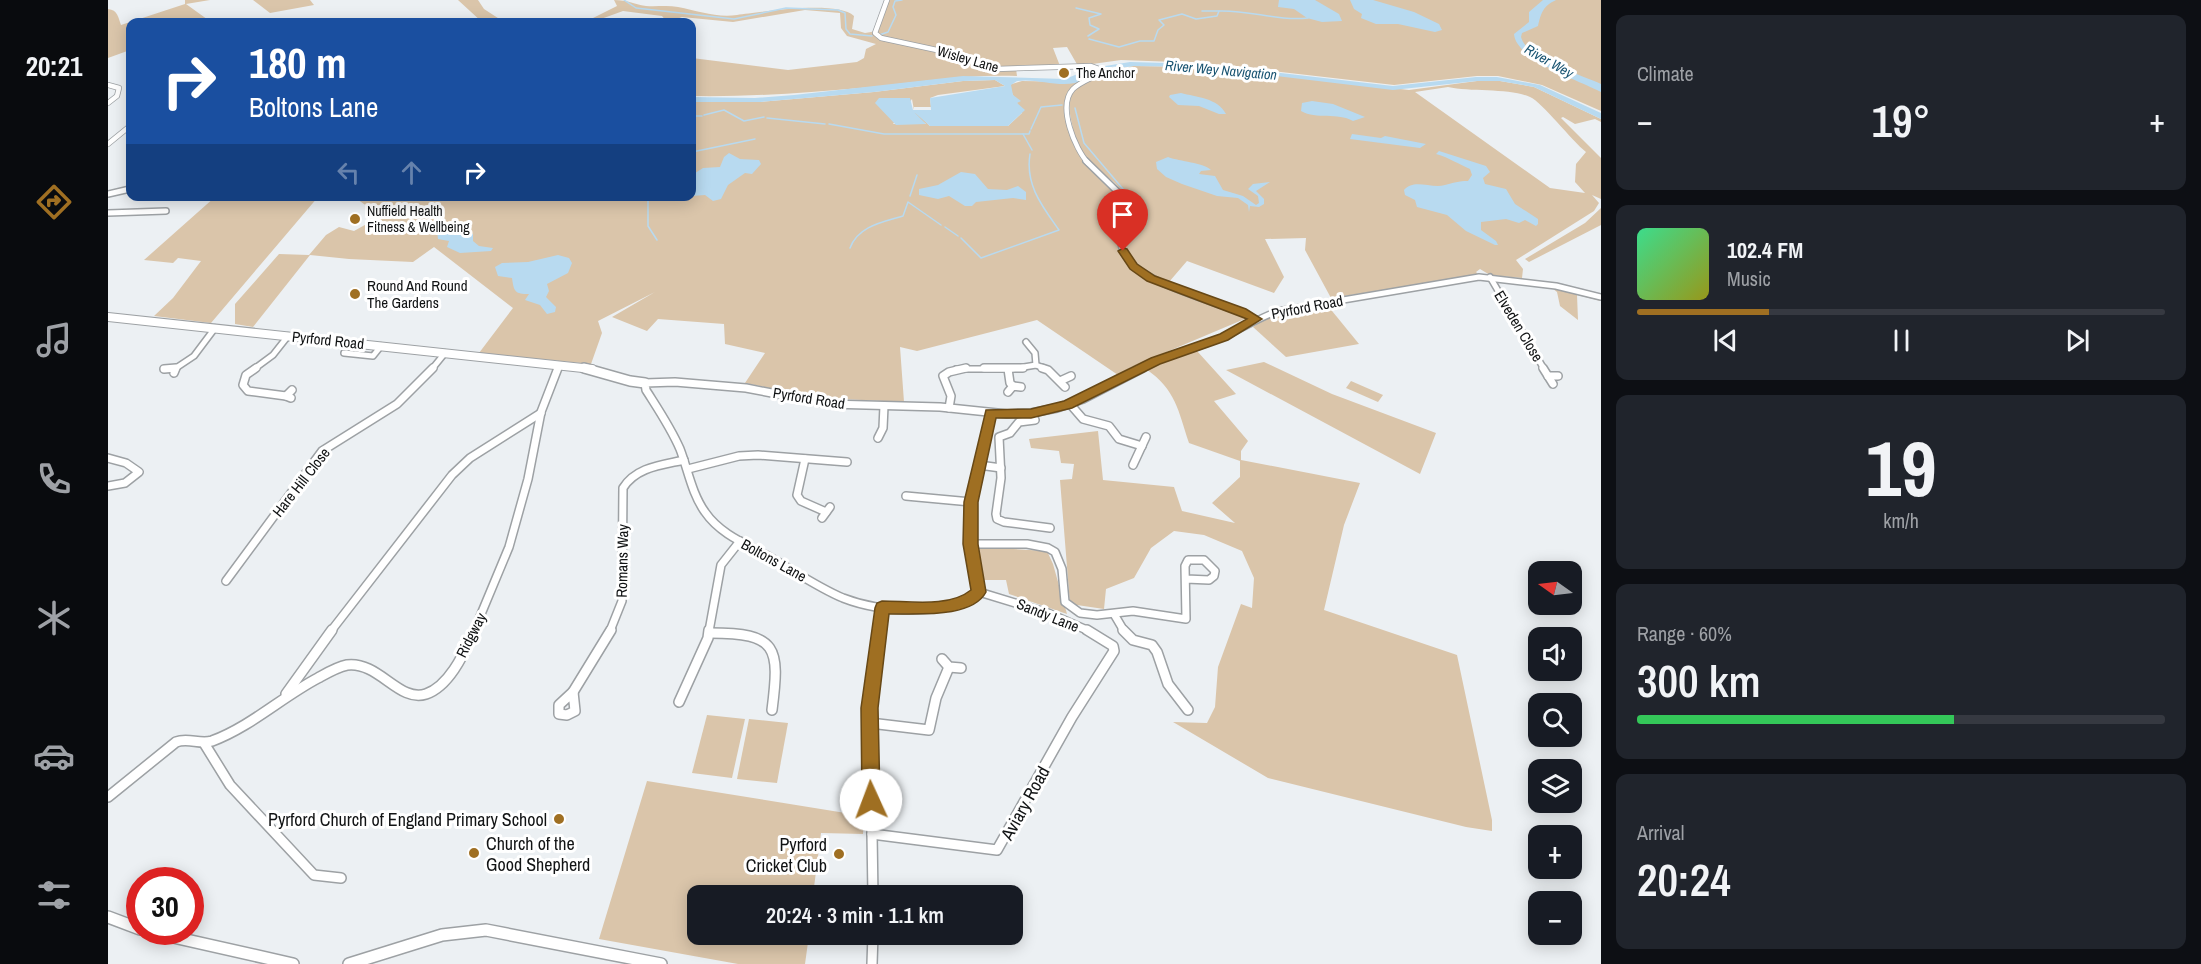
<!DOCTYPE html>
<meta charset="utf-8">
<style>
body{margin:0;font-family:"Archivo Narrow",sans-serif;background:#20242c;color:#f1f3f6;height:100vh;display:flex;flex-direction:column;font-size:22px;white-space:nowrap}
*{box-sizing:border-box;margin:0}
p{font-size:20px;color:#9ea1a6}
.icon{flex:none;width:33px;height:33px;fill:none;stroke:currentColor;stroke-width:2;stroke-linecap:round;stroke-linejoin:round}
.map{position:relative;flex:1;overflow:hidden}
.drawer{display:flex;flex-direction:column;gap:15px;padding:15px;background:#0d0f14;width:600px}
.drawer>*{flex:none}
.guide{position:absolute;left:18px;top:18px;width:570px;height:183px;border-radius:12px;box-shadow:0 3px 15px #0003;background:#1a4fa0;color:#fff;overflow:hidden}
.needle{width:39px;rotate:284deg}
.buttons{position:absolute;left:1420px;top:561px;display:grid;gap:12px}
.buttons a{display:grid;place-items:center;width:54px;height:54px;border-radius:12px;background:#171b24;box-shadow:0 3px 15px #0003;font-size:30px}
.speed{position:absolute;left:18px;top:867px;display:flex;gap:12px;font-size:30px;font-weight:700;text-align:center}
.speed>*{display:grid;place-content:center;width:78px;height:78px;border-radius:50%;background:#171b24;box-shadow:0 3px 15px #0003;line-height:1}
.speed .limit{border:9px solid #d22;background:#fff;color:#111}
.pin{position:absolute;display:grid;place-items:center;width:51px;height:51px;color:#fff;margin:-62px -26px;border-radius:50% 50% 50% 0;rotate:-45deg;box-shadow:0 0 6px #0007}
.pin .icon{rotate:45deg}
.me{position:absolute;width:66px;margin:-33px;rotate:358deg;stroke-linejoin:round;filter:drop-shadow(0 0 4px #0008)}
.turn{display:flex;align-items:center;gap:21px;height:126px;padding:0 24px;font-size:27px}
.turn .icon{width:78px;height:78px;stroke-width:2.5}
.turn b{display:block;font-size:42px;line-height:51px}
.lanes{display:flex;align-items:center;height:57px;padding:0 24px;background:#0003;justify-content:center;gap:30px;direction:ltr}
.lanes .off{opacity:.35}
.big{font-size:45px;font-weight:600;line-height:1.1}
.drawer .widget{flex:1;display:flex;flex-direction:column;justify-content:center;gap:9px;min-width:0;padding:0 21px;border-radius:12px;background:#20242c}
.drawer .dial{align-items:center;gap:0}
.dial b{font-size:78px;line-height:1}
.song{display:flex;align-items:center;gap:18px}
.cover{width:72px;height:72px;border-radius:9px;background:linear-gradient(135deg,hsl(150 70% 55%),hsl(60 70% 35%))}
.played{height:6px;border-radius:3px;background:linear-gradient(90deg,#9f6f22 25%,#363941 25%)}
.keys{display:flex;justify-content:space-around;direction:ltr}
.heat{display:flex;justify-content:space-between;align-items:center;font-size:33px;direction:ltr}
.charge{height:9px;border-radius:4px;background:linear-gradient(90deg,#34c759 60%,#363941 0)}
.trip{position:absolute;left:579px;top:885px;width:336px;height:60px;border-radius:12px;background:#171b24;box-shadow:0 3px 15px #0003;font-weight:600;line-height:60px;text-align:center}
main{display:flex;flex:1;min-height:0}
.dock{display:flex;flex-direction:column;width:108px;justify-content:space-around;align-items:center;background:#090b0e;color:#9ea1a6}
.dock .icon{width:42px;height:42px}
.dock .selected{color:#9f6f22}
.dock b{font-size:27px;color:#f1f3f6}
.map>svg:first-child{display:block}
</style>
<main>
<nav class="dock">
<b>20:21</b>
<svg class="icon selected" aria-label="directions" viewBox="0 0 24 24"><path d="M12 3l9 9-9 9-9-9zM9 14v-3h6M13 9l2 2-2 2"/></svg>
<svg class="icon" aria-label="music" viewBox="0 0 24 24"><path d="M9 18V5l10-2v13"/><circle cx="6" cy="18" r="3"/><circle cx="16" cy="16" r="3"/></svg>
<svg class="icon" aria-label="phone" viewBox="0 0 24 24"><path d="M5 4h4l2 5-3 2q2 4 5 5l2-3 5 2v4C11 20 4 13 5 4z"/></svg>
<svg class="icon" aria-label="climate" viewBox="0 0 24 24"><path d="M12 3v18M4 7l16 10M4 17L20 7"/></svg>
<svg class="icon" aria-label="car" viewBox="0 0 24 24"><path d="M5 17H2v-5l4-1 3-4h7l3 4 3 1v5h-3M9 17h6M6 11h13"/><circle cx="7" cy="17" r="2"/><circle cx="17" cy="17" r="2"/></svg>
<svg class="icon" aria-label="filters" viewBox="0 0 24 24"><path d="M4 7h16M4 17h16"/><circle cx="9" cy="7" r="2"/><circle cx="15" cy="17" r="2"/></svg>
</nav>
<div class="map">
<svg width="1493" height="964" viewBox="0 0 1493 964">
<rect width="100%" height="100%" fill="#ecf0f3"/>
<g fill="#dac5aa" fill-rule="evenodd">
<path d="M77,0H102L78,4L103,22H22V50L0,58V9C10,10 10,17 13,25L77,4Z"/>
<path d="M145,0H202L206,5L162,13Z"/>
<path d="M350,0H370L376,9L396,22H374Z"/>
<path d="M506,0C520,0 525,4 538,6C548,7 559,5 570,7C590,11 609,18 629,15C654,12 729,0 746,16L744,29L757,33L769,31L781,0H1493V111L1434,85L1390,76H1369L1286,85L1095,63L1013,60L970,66L959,47L945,48L952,66L908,69L909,76C856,74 805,83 753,88C696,93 640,97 584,96V58L680,70L749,62L756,58L758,49L768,44L739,36L733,28L732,13L697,10L625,22L574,17L566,20L567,22H559L554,16L515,11L493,19L490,22H477L509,6Z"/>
<path d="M1026,66L1094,67L1301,90L1369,81H1392L1426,87L1493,119V122L1487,119L1467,124L1455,117L1453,118L1493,158V199L1484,195L1491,203L1486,211L1408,260L1415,269L1414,278L1382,275L1372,269L1368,272L1371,275L1223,298L1197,250L1198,238L1157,239L1176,277L1166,293L1079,261L1061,282L1037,271L1017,255C1018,237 1024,212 1017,196C1010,181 991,173 981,161C972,151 966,136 964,124C962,115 960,106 963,97C968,78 1009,68 1026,66ZM1340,87C1363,92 1403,88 1422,97C1434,102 1464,141 1478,152L1468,164L1467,182L1477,193L1442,188L1307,92Z"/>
<path d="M983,76C976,81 966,85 961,92C950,105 964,146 974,158C985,172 1000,185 1013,198C1013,214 1007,238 1013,254C1024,281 1111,307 1139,318L1023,367L1010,375L929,320L809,351L792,347L796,402L711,398L637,383L657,353L617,344L616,324L550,319L539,331L504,317L547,292L490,321L494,333L483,364L371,353L405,308L326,247L305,262L241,259L202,255L145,327L127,324V304L171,254L201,255L218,235L231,227L246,231L273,216L246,197L584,196V102H652L766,92L855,81L887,80L897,86L830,95L822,98L823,107H806V110L804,99L785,124H818L804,113L808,112L822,126H900L914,113L900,85L914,81L969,82Z"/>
<path d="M107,197H210L103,323L46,316L65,298L93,261L70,258L65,263L36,260Z"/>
<path d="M1493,208V225L1421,262L1417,259L1477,223Z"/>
<path d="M1449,287L1493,298V301L1469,295L1470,320L1452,306L1449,292L1444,288Z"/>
<path d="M1220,306L1251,344L1178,357L1145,327L1165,314Z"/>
<path d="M1089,351L1128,394L1106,401L1140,441L1133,451V460L1252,483L1236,525L1216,610L1349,655L1384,820V831L1358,827L1160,778L1065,722L1099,723L1107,707L1110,667L1133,604L1144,608L1146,578L1134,551L1096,535L1066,531L1043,548L1026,578L998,589L996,609L962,604L952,480L964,479L966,464L953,463L951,451L923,448L921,439L990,431L995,480L1066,487L1074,511L1127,523L1104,503L1132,477V461L1081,443C1070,410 1068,390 1038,369Z"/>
<path d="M1156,362L1224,394L1328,433L1312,474L1118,370Z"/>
<path d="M1243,381L1275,395L1270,402L1238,388Z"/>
<path d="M868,547L939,551L945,564L959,614L901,594L898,580H875Z"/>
<path d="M599,715L637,719L624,778L584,773Z"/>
<path d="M641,719L680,723L669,783L629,779Z"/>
<path d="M539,781L756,816L755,834L713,833L705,895L590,896V934L701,935L697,964H630L491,939Z"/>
</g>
<g fill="#b8daf0">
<path d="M1171,0H1207L1231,14L1234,21L1214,22L1199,18L1186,9L1170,7Z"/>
<path d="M1242,0H1265L1306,12L1331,24L1334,30L1327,32L1290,24H1268L1253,18L1254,14L1246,9Z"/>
<path d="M1435,0H1448C1435,6 1433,13 1430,26L1414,33L1413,37C1419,60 1473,74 1493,84V92C1471,80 1408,60 1406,34L1421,22V12Z"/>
<path d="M1022,62L1094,64L1285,86L1368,77H1389L1432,85L1493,113V119L1426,87L1392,81H1369L1285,90L1094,67L1026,66L999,70L1016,67C997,63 984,79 967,83C948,87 928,78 909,81L903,85L905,95L913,101L909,103L917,110L900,126H822L806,112L818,124L788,125L767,103L771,98H802L805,110H823L822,98L897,86L887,80L855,81L766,92L652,102H584V97L647,98L686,95L855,76L957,79L985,68Z"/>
<path d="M1073,93C1088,97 1110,98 1118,114H1111L1091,106L1070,105L1061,97L1062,95Z"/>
<path d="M1204,101L1225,104L1257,117L1245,121C1229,112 1209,120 1193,111L1194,103Z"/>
<path d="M1244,134L1273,138L1277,136L1318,144L1312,148L1242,139Z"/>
<path d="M1331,151L1378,166L1382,172L1375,178L1377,184L1398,189L1407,204L1430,219V224L1428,226L1417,220L1411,223L1398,219L1373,222V230L1388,241L1390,245H1387L1358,231L1339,215L1309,207L1307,200L1297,195L1296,190C1306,178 1323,189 1337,185C1345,183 1351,181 1360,181L1364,175L1362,169C1350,164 1342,158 1328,154Z"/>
<path d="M621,153L632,159L651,160L653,164L644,174L637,173L620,185L613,199L605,201L597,195L584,196V175L595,168L612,167L616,157Z"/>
<path d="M1060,157C1073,162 1094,162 1103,170L1093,171L1091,174L1107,176L1115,190L1135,196L1148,205L1151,203L1150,196L1140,189L1145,184L1162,182L1148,191L1156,199V204L1151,207L1142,206L1141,212L1140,205L1130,198L1109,196L1074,184L1058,177L1049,169L1048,162Z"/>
<path d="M853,172L867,174L880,189L899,190L910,186L918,192V200L905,198L868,202L864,206H857L841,196L830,199L811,195V189L830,185Z"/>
<path d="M334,222L348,224L349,229L365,234V241L371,246L385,248L383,251L352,253L339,247L341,241L330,239L329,231L321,226Z"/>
<path d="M450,255L461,258L464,263L460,273L439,284L441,291L438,297L448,307L447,312L439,314L432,305L417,300L421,294C407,294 406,292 404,278L390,276L387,267L394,263L420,262Z"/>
</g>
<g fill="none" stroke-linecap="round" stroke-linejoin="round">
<g stroke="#b8daf0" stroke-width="1.5">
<path d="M516,0L528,8L626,19L678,8L730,10L737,13L738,29L742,34L764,36"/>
<path d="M968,8L993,14L981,18L982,25L991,29L980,36"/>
<path d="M1094,11H1111"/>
<path d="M771,35L780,32L788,15L785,7L787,1L794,0"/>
<path d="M981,39L1011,47L1032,41H1046L1050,30L1056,25L1051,20L1074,14L1088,19L1109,16L1111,11C1143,10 1168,21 1200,18"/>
<path d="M967,108L976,143L1015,189"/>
<path d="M596,115L616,110L636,121L656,117"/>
<path d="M584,116H594"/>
<path d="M659,118L717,124"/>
<path d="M721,124L776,134H915L924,150"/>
<path d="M923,129L933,107L954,105"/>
<path d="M915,134H921L922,131"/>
<path d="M584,152L647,139"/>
<path d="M540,196V226L549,240"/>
<path d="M802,196L809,175"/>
<path d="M837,227L850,236"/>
<path d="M853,238L873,258L951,230C934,206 917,185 922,154"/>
<path d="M742,248C750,226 775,222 795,216L800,202L833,225"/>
</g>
<defs>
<g id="street-far3">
<path d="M779,0L767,33L773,38L838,52L888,69L983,66L994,70L993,73C984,78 972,82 965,89C949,106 967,149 980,163"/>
<path d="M0,85L11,88L9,96L0,103"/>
<path d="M0,144L22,126"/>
</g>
<g id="street-far2">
<path d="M978,161L1015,197C1016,214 1008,238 1016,253C1031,285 1116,303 1148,319"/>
<path d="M0,194L22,189"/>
<path d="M0,213L58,211"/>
<path d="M1382,277L1436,369"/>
<path d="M918,342L927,353L928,365L938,369"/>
<path d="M236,353L265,356L273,346"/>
<path d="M68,368L86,356L107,328"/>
<path d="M56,369H68"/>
<path d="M146,369L165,355L180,336"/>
<path d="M324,369L337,353"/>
<path d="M449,369L451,365"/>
<path d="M848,369H904L928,365"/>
<path d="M1032,369C1058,355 1088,349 1115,337C1134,329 1150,318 1170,311L1371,277L1448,286L1493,297"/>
</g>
<g id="street-far1">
<path d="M148,368L138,375L135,385L140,391L178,396"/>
<path d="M876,368H915"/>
<path d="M934,368L940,370L957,387"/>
<path d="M1435,368L1445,384"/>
<path d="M56,369L68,368L66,373"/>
<path d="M900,369L902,383L905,386"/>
<path d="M1440,376H1450"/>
<path d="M952,381L963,376"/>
<path d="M900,392L905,386L913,387"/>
<path d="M183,398L178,396L184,390"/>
<path d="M962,404L975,419L1001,426L1011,439L1034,446"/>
<path d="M841,408L843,396L835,376L841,372L858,368"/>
<path d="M882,413L863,502V544L871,592C840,618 771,612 735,598C709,587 685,570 660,556C638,544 612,534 597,512C584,494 580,470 572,449C563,428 550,409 538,390L537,383L567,382L638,388L721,404L832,407L899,414L923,413L949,408L975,399L1035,368"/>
<path d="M927,420L911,422L902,433L891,437L893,478L888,514L889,519L896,522L942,528"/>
<path d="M770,438L775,428L776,406"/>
<path d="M0,458L18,463L31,472L17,483L0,486"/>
<path d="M697,459L689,495L693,501L718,512"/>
<path d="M871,465L893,468"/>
<path d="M1025,465L1038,437"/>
<path d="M580,469L631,456L650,455L739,462"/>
<path d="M798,496L863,502"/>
<path d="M714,518L722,507"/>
<path d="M863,544H919L940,548L947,552L954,569L957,602L972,613L989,615L1025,611L1078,619L1077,566L1080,560H1096L1107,571L1106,576L1101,580L1078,579"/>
<path d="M118,581L214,451L289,404L325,368"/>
<path d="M871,592L940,613L981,631"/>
<path d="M1006,614L1016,631"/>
<path d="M223,631L344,475L362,458L433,413"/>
<path d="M366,631L401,547L420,479L433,412L450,368"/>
<path d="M502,631L514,601L515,488C528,467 554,465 576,460"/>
<path d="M601,631L613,565L632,541"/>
<path d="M771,631L774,607"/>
</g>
<g id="street">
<path d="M1015,630L1025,640L1044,645L1049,652L1060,684L1080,710"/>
<path d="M602,633C670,633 672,647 664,710"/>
<path d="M834,659L841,667L853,668"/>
<path d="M465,692L467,711L459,715L451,714V705Z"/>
<path d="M465,692L503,630"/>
<path d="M178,694L224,630"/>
<path d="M571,702L600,638L601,630"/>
<path d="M762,723L821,730L828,698L841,667"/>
<path d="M96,743L122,785L206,875L233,878"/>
<path d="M0,797L68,742C80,737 92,745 104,741C142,727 174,697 210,678C219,673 229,667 239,665C271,661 291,703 318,694C342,686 357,651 367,630"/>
<path d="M764,834L889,850L964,717L1006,651L1005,646L979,630"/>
<path d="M765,896L762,708L771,630"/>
<path d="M764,964L765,934"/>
</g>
<path id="secondary-far2" d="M0,317L484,369"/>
<path id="secondary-far1" d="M476,368L522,381L537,383"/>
<g id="secondary">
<path d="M0,917L32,929"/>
<path d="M43,932L185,964"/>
<path d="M241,964L334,935L378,930L553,964"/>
</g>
</defs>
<use href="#street-far3" stroke="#9da1a4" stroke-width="6"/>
<use href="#street-far2" stroke="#9da1a4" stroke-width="8"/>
<use href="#street-far1" stroke="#9da1a4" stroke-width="10"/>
<use href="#street" stroke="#9da1a4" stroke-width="12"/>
<use href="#secondary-far2" stroke="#9da1a4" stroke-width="10"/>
<use href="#secondary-far1" stroke="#9da1a4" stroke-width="12"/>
<use href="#secondary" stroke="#9da1a4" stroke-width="14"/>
<use href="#street-far3" stroke="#fff" stroke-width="4.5"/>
<use href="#street-far2" stroke="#fff" stroke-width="5"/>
<use href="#street-far1" stroke="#fff" stroke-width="7"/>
<use href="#street" stroke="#fff" stroke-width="9"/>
<use href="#secondary-far2" stroke="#fff" stroke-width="8"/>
<use href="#secondary-far1" stroke="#fff" stroke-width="9"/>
<use href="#secondary" stroke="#fff" stroke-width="11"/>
</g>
<path fill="#9f6f22" stroke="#674816" stroke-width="1.5" d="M1015,248L1019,249L1029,264L1047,276L1138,309L1154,319L1120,340L1052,364L964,408L923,418H888L870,502V544L878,592C864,619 807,613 781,614L770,708L772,800L769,806L763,808L757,806L754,800L753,708L767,608L769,603L774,601C801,601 841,608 863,590L855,544L856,502L878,410L923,409L956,401L1043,358L1112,334L1139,319L1039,281L1022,269L1010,251Z"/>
<g fill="#9f6f22" stroke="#fff" stroke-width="2">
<circle cx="956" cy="73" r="6"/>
<circle cx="247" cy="219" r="6"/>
<circle cx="247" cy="294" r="6"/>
<circle cx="451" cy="819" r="6"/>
<circle cx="366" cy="853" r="6"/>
<circle cx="731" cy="854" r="6"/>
</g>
<g text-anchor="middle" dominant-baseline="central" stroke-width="6" stroke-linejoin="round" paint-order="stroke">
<g font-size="14" fill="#111314" stroke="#fff">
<text transform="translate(860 59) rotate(16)">Wisley Lane</text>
</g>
<g font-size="14" font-style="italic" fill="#185371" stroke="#fff">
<text transform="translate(1441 61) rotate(30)">River Wey</text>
<text transform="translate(1113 70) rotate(5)">River Wey Navigation</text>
</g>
<g font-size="14" fill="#111314" stroke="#fff" text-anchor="start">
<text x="968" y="73">The Anchor</text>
<text x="259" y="211">Nuffield Health<tspan x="259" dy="16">Fitness &amp; Wellbeing</tspan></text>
</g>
<g font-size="15" fill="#111314" stroke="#fff" text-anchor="start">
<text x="259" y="285">Round And Round<tspan x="259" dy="17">The Gardens</tspan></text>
</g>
<g font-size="15" fill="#111314" stroke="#fff">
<text transform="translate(1199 307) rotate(-11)">Pyrford Road</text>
<text transform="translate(1411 326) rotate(59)">Elveden Close</text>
<text transform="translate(220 340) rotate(6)">Pyrford Road</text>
<text transform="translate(701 398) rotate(9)">Pyrford Road</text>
<text transform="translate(193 482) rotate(-52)">Hare Hill Close</text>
<text transform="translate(666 560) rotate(29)">Boltons Lane</text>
<text transform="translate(514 561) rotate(-89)">Romans Way</text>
<text transform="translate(940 615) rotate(22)">Sandy Lane</text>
<text transform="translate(363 635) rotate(-63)">Ridgway</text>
</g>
<g font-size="18" fill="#111314" stroke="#fff">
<text transform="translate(917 803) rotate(-61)">Aviary Road</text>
</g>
<g font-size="18" fill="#111314" stroke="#fff" text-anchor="end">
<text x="439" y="819">Pyrford Church of England Primary School</text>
<text x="378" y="843" text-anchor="start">Church of the<tspan x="378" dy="21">Good Shepherd</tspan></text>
<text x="719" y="844">Pyrford<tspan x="719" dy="21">Cricket Club</tspan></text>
</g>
</g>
</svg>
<div class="buttons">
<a><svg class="needle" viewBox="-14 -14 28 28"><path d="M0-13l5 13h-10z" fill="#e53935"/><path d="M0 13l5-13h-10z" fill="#9ea1a6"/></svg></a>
<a><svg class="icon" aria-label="sound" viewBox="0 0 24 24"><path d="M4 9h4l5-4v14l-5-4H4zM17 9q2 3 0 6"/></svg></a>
<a><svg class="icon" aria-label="search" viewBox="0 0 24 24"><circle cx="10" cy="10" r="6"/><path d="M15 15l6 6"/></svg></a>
<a><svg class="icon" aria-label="layers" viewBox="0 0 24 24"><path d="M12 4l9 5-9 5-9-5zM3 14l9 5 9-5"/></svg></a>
<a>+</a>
<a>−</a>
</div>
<div class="speed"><div class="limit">30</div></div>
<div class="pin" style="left:1015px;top:251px;background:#d93025"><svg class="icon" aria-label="arrive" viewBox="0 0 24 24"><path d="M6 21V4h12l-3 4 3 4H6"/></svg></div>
<svg class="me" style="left:763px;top:800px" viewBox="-20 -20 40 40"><circle r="19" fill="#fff"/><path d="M0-13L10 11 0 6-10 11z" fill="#9f6f22"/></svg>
<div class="trip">20:24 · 3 min · 1.1 km</div>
<div class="guide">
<div class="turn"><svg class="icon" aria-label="right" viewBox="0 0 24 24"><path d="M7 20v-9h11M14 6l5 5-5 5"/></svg><div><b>180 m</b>Boltons Lane</div></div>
<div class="lanes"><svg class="icon off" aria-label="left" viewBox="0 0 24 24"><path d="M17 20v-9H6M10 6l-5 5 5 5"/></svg><svg class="icon off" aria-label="ahead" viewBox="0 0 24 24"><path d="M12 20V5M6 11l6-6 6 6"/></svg><svg class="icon" aria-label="right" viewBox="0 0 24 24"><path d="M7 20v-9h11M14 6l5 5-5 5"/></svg></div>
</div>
</div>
<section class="drawer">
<div class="widget"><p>Climate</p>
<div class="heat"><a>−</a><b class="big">19°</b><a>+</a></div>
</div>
<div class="widget">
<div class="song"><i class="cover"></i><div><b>102.4 FM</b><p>Music</p></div></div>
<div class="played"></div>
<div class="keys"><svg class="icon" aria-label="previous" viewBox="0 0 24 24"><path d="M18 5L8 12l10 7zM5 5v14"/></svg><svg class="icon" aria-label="pause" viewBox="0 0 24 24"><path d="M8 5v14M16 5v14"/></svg><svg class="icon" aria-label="next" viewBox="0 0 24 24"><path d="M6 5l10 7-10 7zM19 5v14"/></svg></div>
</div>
<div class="widget dial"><b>19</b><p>km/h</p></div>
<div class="widget"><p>Range · 60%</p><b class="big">300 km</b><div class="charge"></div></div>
<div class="widget"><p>Arrival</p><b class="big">20:24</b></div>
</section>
</main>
